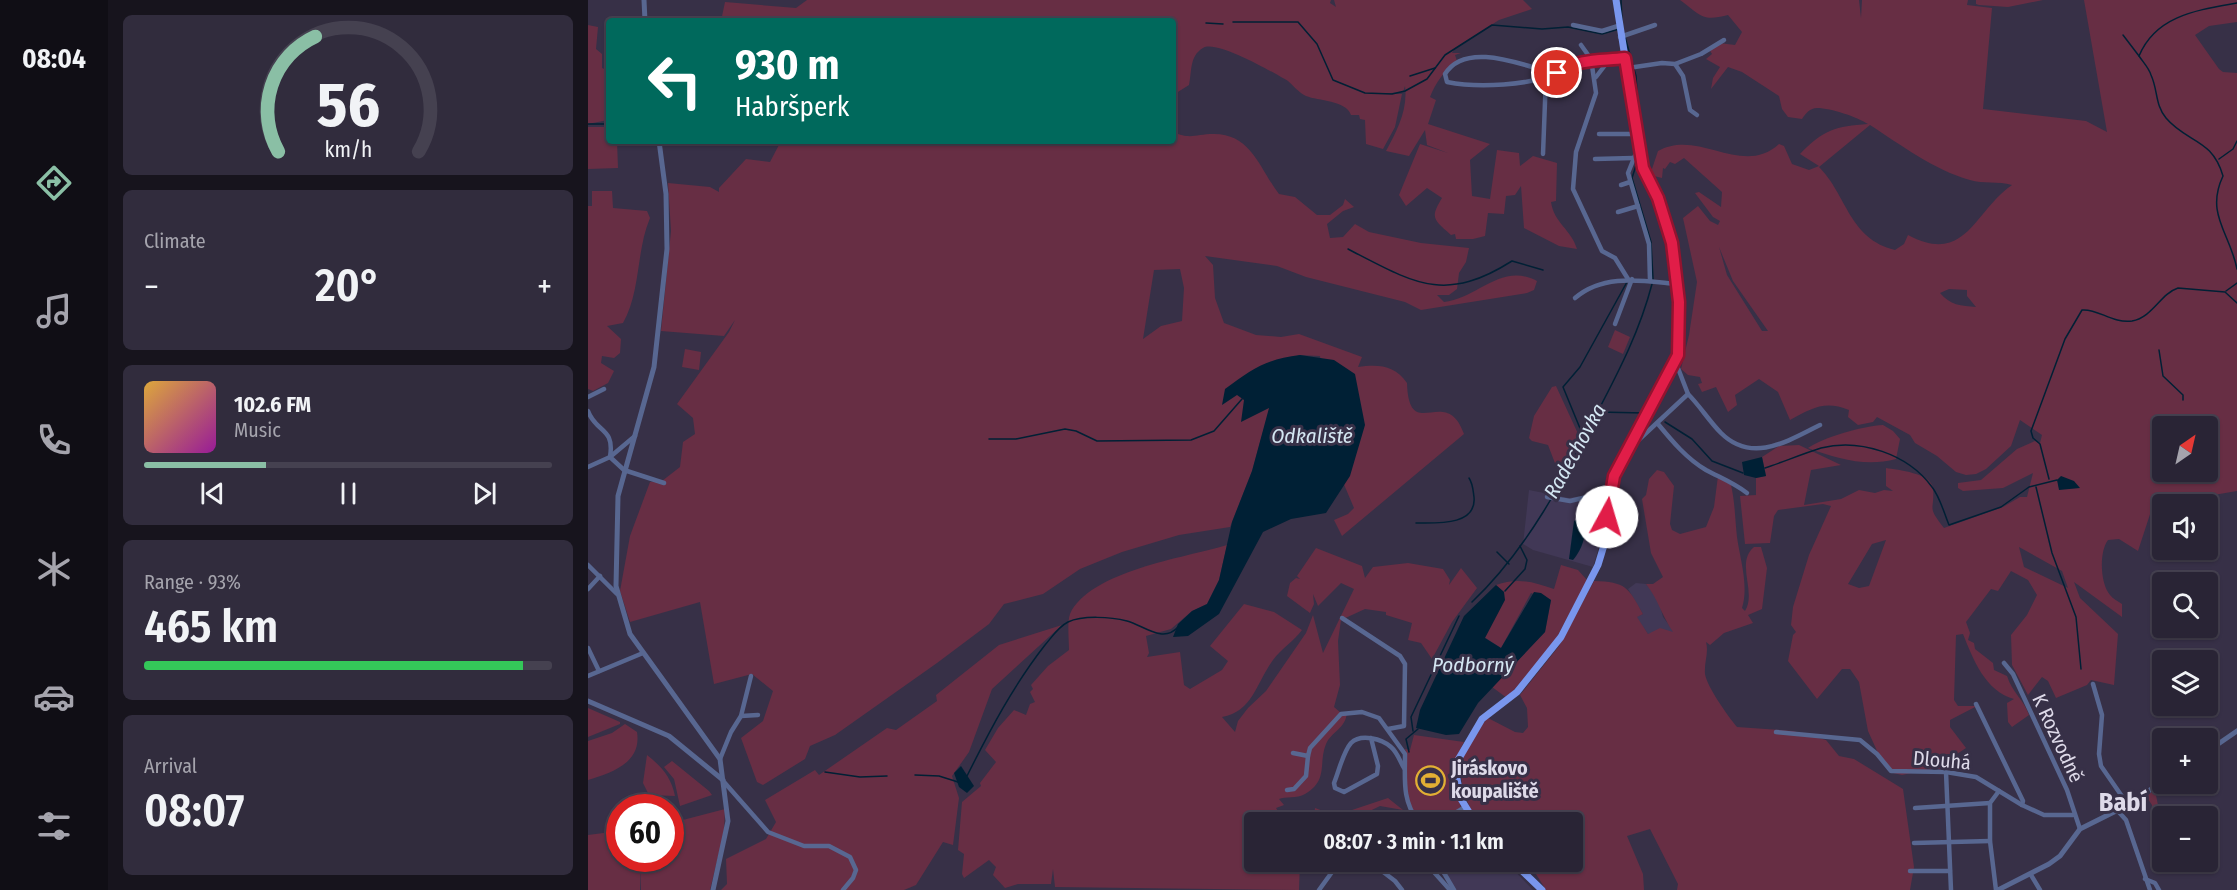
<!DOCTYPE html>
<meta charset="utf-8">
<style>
body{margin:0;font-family:"Fira Sans Condensed",sans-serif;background:#312c3d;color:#f1f3f6;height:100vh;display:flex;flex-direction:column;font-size:22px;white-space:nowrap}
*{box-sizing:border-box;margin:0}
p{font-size:20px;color:#a5a4ad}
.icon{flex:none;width:33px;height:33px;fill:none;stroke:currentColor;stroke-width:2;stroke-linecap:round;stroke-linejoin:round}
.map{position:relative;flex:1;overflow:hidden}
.panel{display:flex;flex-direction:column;gap:15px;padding:15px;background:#17141d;width:480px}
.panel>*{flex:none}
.top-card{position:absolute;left:18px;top:18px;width:570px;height:126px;border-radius:6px;box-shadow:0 2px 4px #0004,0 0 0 2px #454150;background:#00695c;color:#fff;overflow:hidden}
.needle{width:39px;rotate:34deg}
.controls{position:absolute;left:1564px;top:416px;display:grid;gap:12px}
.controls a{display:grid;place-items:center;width:66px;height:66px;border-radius:6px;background:#292435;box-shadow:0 2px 4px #0004,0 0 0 2px #454150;font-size:30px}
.speed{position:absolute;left:18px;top:794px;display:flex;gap:12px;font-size:30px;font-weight:700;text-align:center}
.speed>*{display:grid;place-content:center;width:78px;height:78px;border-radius:50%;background:#292435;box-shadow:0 2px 4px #0004,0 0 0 2px #454150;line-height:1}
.speed .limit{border:9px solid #d22;background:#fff;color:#111}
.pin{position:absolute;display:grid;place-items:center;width:51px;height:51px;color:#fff;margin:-26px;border:3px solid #fff;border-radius:50%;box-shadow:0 2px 6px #0007}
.me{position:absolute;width:66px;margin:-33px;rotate:6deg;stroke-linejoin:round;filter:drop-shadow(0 0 4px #0008)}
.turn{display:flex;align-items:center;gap:21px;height:126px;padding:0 30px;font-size:27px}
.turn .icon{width:78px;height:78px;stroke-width:2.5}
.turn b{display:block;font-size:42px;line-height:51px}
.big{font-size:45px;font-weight:600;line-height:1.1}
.panel .card{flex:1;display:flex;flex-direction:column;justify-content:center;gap:9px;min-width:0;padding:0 21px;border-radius:9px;background:#312c3d}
.panel .dial{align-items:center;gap:0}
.dial svg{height:156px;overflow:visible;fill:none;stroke:#454150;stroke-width:7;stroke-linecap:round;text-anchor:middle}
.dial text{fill:#f1f3f6;stroke:none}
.song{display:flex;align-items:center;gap:18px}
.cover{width:72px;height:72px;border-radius:9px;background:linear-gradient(135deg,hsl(40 70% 55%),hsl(300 70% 35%))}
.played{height:6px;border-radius:3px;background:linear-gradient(90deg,#8abfa5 30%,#454150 30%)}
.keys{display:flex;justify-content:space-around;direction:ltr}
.heat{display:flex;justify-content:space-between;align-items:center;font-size:33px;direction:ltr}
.charge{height:9px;border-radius:4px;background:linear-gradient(90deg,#34c759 93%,#454150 0)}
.trip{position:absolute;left:656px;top:812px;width:339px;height:60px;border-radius:6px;background:#292435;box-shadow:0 2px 4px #0004,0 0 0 2px #454150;font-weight:600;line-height:60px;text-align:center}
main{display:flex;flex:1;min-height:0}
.menu{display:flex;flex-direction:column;width:108px;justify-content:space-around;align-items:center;background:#100e15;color:#a5a4ad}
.menu .icon{width:42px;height:42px}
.menu .on{color:#8abfa5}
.menu b{font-size:27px;color:#f1f3f6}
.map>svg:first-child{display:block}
</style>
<main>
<nav class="menu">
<b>08:04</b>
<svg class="icon on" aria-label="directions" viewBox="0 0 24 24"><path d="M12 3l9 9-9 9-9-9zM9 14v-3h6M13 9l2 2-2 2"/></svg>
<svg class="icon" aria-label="music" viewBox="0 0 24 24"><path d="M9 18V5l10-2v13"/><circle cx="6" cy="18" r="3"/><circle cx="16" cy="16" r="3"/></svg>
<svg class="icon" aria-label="phone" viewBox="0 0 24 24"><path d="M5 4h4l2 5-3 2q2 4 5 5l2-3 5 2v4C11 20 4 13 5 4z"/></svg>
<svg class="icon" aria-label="climate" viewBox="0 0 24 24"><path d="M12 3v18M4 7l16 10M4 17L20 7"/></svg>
<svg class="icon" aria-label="car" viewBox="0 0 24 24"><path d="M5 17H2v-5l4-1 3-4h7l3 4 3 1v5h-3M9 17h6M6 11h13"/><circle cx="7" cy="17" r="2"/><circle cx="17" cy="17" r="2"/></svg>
<svg class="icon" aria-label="filters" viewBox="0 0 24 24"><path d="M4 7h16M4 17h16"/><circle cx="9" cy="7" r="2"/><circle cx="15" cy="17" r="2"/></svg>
</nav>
<section class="panel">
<div class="card dial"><svg viewBox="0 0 100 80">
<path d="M14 69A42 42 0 1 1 86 69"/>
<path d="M14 69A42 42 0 0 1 33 10" stroke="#8abfa5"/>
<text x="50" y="56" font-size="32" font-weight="700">56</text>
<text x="50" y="72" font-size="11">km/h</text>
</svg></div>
<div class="card"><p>Climate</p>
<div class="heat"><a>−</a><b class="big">20°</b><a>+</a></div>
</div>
<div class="card">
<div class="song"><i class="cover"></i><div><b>102.6 FM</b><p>Music</p></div></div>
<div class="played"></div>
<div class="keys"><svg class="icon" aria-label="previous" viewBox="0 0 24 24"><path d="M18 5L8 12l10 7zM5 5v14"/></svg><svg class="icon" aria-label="pause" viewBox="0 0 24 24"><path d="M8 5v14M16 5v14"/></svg><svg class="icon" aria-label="next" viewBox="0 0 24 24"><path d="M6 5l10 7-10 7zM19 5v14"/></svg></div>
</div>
<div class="card"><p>Range · 93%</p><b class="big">465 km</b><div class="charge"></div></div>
<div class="card"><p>Arrival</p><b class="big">08:07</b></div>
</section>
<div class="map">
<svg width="1649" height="890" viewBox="0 0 1649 890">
<rect width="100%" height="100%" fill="#373047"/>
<g fill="#413856">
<path d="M941,490L981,498L1005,494L1016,505L1012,543L1005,567L945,550L935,544Z"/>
<path d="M1048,583L1058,584L1070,598L1075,617L1086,632L1060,634L1048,617L1055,614L1040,589Z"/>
<path d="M851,861H917L945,890H868Z"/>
</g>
<g fill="#672e44" fill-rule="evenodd">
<path d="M219,0H743L742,3L748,7L746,0H935L944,9L911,20L867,48L864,53H873L867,55L869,61C856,71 848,82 842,97L848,100L840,124L902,144L882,160L884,196L902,199L909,150L931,153L932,166L945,156L969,163L968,201L963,202C966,223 983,229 989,249L971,246L936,228L933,186L927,195L918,196L916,214L900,213L897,236L885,239H868L867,234L863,235C845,219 842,218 854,198L839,188L818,206L811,195L832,144L860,153L839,145L837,130L821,156L798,151C809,131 820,110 817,86L815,92L791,94H814L807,127L795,149L778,144L777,120L772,119L771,115H763C758,100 730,101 718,96C710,92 706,86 700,81C686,73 628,39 615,48C601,56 604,73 601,85L585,95V21H133L137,2L208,8Z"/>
<path d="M1092,0H1271L1273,18L1274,0H1380L1379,5L1404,8L1395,109L1498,121L1519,132L1496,0H1649V22L1621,26L1607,35L1631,69L1635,72L1649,73V491L1614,497L1606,504L1566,502L1550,551L1531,539L1520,540C1511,552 1512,583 1522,595C1525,599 1530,601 1534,604V617L1486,582L1492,598L1530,634L1526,685L1503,680L1499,685L1468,698L1460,681L1454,677L1440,695L1424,665L1423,635L1439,615L1449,595L1440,580L1423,571L1410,591L1403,589L1378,622L1382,633L1380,640L1386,643L1387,649L1405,663L1406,670L1419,676C1424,692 1436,700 1441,715L1424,727L1420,722L1419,703L1426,699C1397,691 1385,659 1375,634L1368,635L1366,700L1370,706H1389L1362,720V727L1378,748L1360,760L1359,769H1343L1314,775L1305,773L1290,753L1280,731L1271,682L1262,669H1254L1229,699L1200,661L1205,635L1208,632L1203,625L1205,607L1221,555L1243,506L1235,504L1190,510L1186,516L1182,543L1157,544L1152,496L1168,495V478L1178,476L1174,457L1191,446L1211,445L1253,465L1223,470L1216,505L1253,499L1271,490L1287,493L1296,490L1305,491L1298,486V468C1310,470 1343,473 1345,488C1347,512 1338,505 1356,528L1415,507L1432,497H1439L1445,473L1415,488L1375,491L1370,488V483L1393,480L1429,449L1447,441L1452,443L1454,435L1432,420L1423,446L1398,469L1388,474L1378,475L1368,472L1349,456L1327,443L1322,435L1289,417L1285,422L1270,425L1260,417L1261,410C1237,400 1224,408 1202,420L1190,392L1171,379L1147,395L1149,405L1140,412L1128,387L1114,392L1110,384L1114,383L1112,377L1100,375L1093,369L1101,335L1109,282L1095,218L1110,206L1122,221L1130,225L1132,221L1125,217L1107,193L1111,192L1133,207L1134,192L1096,158L1087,164L1082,162L1077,169L1075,168L1074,178L1062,175L1070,151C1111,128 1154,178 1191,144L1196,146L1204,164L1221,170L1231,166L1212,154C1235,130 1248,126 1280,124C1269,117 1243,108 1229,108C1222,108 1218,113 1214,119L1200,117L1194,109L1191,96L1154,72L1140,67L1123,89L1125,78L1132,67L1118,59L1124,54L1121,49L1131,43L1147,45L1154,32L1140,15C1113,22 1113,15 1092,0ZM1282,125C1313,145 1346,170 1382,180C1395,184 1410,181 1424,185C1386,211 1378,266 1320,235L1316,244L1307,250C1261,239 1259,195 1231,167ZM1131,247L1145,281L1180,331H1174L1139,275ZM1361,289L1379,290V296L1388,307C1373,306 1362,305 1352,293ZM1575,426H1620V471H1575ZM1298,540L1281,586L1271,588L1260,584L1284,544ZM1431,547L1474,571L1480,588L1436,567Z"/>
<path d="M1388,0H1455L1420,7L1391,5L1388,4Z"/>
<path d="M0,25L10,27L8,49L14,54V68L21,71L20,120L0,124Z"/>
<path d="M0,127H21V141H29L30,168L0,169Z"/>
<path d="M585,132C603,140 607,134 626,134C664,134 672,170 691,194L707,197L729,215H742L755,205L757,199L766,207L755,211L739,224L742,238L755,237L767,224L781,232L833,243L881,248L878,262L871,273L869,289L861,295H849L856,302C889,299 913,262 949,281L946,290L939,293L833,310L817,302L718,277L689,266L617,256L625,265L627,298L636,323L668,335L693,337L711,334L774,357L770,367C790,364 807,365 819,383C821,445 858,383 876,434L754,536L746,520L760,514L766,508L752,475L732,356L710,355L682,407L664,471L642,527L591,535L534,552L492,569L455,594L416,604L401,624L349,663L247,735L222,746L217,759L175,785L169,782L153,738L175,721L185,691L164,674L126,684L112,602L42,622L32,591L42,536L62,482L74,481L92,467L95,442L107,434L105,418L89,404L141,332L147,320L136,336L73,331L83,231L80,183L122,187L131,192V188L158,159L182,162L193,141H585ZM592,269L596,288L594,321L573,326L555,339L566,270Z"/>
<path d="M4,191H24L25,208L59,211L62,218C48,251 53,291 35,323L19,326L33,339L32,353L26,358L14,356L13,363L26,371L20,383L5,391L0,389V206H4Z"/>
<path d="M1027,330L1042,337L1035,354L1020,347Z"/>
<path d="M97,349L113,352L111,370L94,367Z"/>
<path d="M968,386L992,438L970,471L960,445L944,441L941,438L946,416L964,387Z"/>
<path d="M1295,425L1305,431L1312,439L1308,459C1278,467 1250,459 1220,448C1235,437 1276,426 1295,425Z"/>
<path d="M1069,470L1076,472L1086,486L1082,524L1084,530L1092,534L1118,527L1126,507L1130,476L1143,485C1147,502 1147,519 1149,537C1152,559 1161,586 1154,608L1157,611C1169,592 1147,563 1166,547H1173L1179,568L1174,609L1160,615L1165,623L1136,633L1122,645L1118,642C1121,653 1116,662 1117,674C1119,687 1140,716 1149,727L1205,731L1238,740L1251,756L1266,759L1315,789L1326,867L1322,890H1089L1090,884L1062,829L1039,836L1055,874L1056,890H958L948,874L951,872L952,861H984V822H891C865,785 867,751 900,718L927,732L935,733L940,727L939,708L932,695L971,646L1006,581C1038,582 1040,587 1055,614L1049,617L1060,634L1072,628L1085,632C1074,616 1070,599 1058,584H1065L1075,577L1063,553L1054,499L1058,495L1061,479Z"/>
<path d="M639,545L631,580L619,604L604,611L583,629L558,636L561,653L559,657L592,652L596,685L602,689L634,670L640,661L622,646L656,604L686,612L714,630C706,641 693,649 685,660C668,683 665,711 634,717L647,732L650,721L660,708L678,691L718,633L725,615L735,653L766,589L753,583L730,606L725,594L726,604L722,613L699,596L702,583L708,578L712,579L709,576L728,548L774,566L777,578L785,567L820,563L855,569L862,580L861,585L873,568L889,588L864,622L844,659L833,643L820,640L824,623L798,615V612L777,609L753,620L750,641L752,685L746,707L753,713H759C757,729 744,731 738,744C730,763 741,780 717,794C709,799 697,796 691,799L696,805L688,808L697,822H666V861H712L711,890L467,887L465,869L463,884H430L417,888L405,875L408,867L401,860L376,878L374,874L376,854L370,850L374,802L393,786L392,783L408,762L397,750L410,728L426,710L438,715L442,704L447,702L442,692L445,689L443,685L460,666L481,650C481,640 479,622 482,614C502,571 596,558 639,545Z"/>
<path d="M973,565L990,570L999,580L966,643L919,698L904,687L957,632L963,600L943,593L913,648L896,637L916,592L908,585C929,577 946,582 966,589Z"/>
<path d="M474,625L404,689L381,752L364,776L371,798L365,845L355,842L328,885L316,890H133L139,884L138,859L178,839L188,822L177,800L227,770L231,775L299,728L308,730L349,701L348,695L411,645Z"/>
<path d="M0,708L32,722V724L0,737Z"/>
<path d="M37,724L49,732C54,763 23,773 0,780V741L24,733Z"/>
<path d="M826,735L876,742C863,765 863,782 873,807L860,817L858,814L842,822H832C823,810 818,798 817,782C817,771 821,760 817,749L822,750Z"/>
<path d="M59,755C74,767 83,777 87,796L61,795L55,783Z"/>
<path d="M84,761L121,791L124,795L92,806L86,779L76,767Z"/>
<path d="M1567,790L1575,831V850L1570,852L1563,828L1564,805L1558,796Z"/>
<path d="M800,798L815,810L792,806L759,822H725L727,808L738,812L737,819Z"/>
<path d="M137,809L136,832L122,890H53V868L52,890H0V835L31,831L32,858H68L54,868L62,867L71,858H82L83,841L91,821Z"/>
</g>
<g fill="#002035">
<path d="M712,355L746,360L767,374L777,425L762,476L738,513L703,519L675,532L631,614L600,636L585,637L590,624L604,611L619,604L631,580L644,522L664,471L681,408L653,422L656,400L649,395L634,405L637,389C664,369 678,359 712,355Z"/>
<path d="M1174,457L1178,476L1168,478L1156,475L1154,462Z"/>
<path d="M1473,476L1486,481L1492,488L1471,490L1469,480Z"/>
<path d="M993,517C1002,529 994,550 985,560L981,559L986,521Z"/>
<path d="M908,585L916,592L917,600L897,638L913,648L946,592L953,593L963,600L957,632L890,703L871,734L858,735L828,728L832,710L876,616Z"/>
<path d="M373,766L386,786L379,793L371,787L366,773Z"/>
<path d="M831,774L856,777L855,790L829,786Z"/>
</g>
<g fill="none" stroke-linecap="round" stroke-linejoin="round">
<g stroke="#002035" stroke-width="1.5">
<path d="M1033,0L1034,20"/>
<path d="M1649,3C1610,10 1568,15 1551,56C1555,62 1561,68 1563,75C1570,90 1567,105 1578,118C1599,143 1624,138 1635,176C1617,214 1642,233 1649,269"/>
<path d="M645,22H710L729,44L745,80L777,93L804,94L817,91L839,79L857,55L904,25L954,29L980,27L1014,34L1031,29"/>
<path d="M618,23L635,24"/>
<path d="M1535,35L1551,56"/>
<path d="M1037,37L1048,76L1051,123"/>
<path d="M822,76L847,68"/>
<path d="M0,124H21"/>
<path d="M1052,131L1055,150"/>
<path d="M1050,159L1044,178L1063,242L1065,279"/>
<path d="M1631,159L1645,149L1649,141"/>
<path d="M760,249C826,283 856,304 924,261L955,270"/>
<path d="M1638,291L1649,283"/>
<path d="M1571,350L1575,376L1595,395V400"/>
<path d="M1010,412L1056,413"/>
<path d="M1077,422L1104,439L1124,461L1155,473"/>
<path d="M996,438L975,387L992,367L1039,282"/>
<path d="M401,439H428L477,429L488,431L509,441L603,440L626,431L654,399"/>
<path d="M1177,468C1195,462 1214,454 1233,448C1272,438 1320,454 1344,487C1352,497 1356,513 1361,525L1413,507L1441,487L1469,480"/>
<path d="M1461,479L1452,444L1445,438L1443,431L1477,339L1494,310C1509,308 1525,324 1544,321C1565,317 1572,294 1590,288L1637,292L1649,303"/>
<path d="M1448,487L1464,553L1488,617L1493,669"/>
<path d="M828,523C848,523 889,526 886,497C885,490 885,484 881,478"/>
<path d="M909,552L921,564"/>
<path d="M917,591L937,569L939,560L932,546"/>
<path d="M884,602C939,550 976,479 1010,411C1032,369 1052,330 1064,284"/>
<path d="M825,731L823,717L871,616"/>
<path d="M821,752L818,739L830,729"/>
<path d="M237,772L272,777L299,776"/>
<path d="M327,775L351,776L370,782"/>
<path d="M379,776C402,730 425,686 457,645C464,637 470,627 480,622C495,615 523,617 539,621C555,625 575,644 590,627"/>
</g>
<g stroke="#586791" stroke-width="4.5">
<path d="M985,25L1014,31L1030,26"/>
<path d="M1032,37L1067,25"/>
<path d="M993,45L1003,59L1008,93L988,152L985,189L1014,251L1027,258L1040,279"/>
<path d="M1087,64L1095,76L1102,110L1109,115"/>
<path d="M1040,68L1074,63L1087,64L1113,54L1136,40"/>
<path d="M1008,77L1021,60"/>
<path d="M1011,134H1048"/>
<path d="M1050,148L1040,173L1061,244L1062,281"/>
<path d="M955,154L958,76L954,70C927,62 876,43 857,74L859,82C889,88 943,86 970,72C976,70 980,65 986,63C1002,57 1020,60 1037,58"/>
<path d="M1007,159L1045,158"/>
<path d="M1033,185L1042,182"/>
<path d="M1030,212L1050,206"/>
<path d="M987,298C1016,273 1055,281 1089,284"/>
<path d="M1027,324L1044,279"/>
<path d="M1100,394C1112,406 1121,421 1133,433C1164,464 1200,441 1232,425"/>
<path d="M0,397L16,389"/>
<path d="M0,411C8,433 27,427 22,457L36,470L76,483"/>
<path d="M1070,424C1084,441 1099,459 1118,470C1133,478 1146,483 1159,493"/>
<path d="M1043,447L1100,394L1088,363"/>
<path d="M0,467L22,457L47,436"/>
<path d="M959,497L982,501L999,497H1020"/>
<path d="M0,565L29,594"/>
<path d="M0,589L12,576"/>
<path d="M754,618L812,656L817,664L816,726L800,729"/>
<path d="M0,648L11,671"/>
<path d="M1416,663L1425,674L1479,790L1492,829"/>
<path d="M0,676L55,653"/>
<path d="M1505,684L1514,715L1511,754L1513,766L1540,805"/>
<path d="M1388,704L1435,801L1434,805"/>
<path d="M153,716L170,715"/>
<path d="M1188,732L1272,740L1289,754L1303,771L1358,772L1388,777L1434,805L1456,815H1485"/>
<path d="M783,738L790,766L789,774L756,792L747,788L746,783C751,771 755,752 763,743C773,733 794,739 803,747C809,752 812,761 816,768"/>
<path d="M705,753L720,756L722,748L753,714L774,712L791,718L817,754C817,781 814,799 830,822"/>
<path d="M132,759L143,732L153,716L163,676"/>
<path d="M1358,772L1363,890"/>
<path d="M136,782L180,832L216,846H241L262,857L268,870L265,878L255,890"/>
<path d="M699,790L706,789L718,776L720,756"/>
<path d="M1327,808L1402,803"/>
<path d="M1529,810L1538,820L1562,890"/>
<path d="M802,822L827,818"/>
<path d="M853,822L877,807"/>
<path d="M1326,843L1402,841"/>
<path d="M836,861L862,890"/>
<path d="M849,861L866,890"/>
<path d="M794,871L807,881L814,890"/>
<path d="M1322,871H1362"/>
<path d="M1443,875L1452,890"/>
<path d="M1557,879L1567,883L1571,890"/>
<path d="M731,890L752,861"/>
<path d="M1408,890L1402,841V803L1411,791"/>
</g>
<g stroke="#586791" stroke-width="5">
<path d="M56,0L57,21"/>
<path d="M71,141L78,194L79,249L66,367L30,496L28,586L42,634L132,759L140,821L125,890"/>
<path d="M0,701L81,736L135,780"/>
<path d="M1620,751L1649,731"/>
<path d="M1410,890L1461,864L1472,856L1492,829L1540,805L1575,781"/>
</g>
<g stroke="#7996ed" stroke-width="7">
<path d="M887,822L873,799L868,774L870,760L894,719L929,692L973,637L1010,565L1017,542L1020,497L1026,476L1090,359L1091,301L1084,243L1070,198L1055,168L1051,147L1028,0"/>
<path d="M924,861L954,890"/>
</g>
</g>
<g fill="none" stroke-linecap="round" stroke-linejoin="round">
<defs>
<path id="route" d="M969,73C992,58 1012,61 1037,58L1055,168L1070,198L1084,243L1091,302L1090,355L1026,476L1019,517"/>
</defs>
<use href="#route" stroke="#92132f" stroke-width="15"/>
<use href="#route" stroke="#e11d48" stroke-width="10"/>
</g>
<defs>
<symbol id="stadium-ring" viewBox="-11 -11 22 22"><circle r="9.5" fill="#373047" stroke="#e2af34" stroke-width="1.5"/><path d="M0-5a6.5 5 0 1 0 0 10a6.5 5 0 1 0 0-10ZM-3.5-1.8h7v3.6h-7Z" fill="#e2af34"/></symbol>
</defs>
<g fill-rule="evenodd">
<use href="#stadium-ring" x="826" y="764" width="33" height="33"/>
</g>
<g text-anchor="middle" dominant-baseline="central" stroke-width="6" stroke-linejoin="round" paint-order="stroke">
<g font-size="20" fill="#dedae9" stroke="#373047">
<text transform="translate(1470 738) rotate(65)">K Rozvodně</text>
<text transform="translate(1354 760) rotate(5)">Dlouhá</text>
</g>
<g font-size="20" font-weight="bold" fill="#dedae9" stroke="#373047" text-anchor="start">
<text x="863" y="768">Jiráskovo<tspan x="863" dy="23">koupaliště</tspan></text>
</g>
<g font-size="21" font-style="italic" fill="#d4e6f2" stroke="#373047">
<text x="724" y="436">Odkaliště</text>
<text transform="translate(987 451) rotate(-61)">Radechovka</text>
<text x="885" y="665">Podborný</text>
</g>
<g font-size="26" font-weight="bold" fill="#dedae9" stroke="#373047">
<text x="1535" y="802">Babí</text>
</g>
</g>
</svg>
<div class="controls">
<a><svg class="needle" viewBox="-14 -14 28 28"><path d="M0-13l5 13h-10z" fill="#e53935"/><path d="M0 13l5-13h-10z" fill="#a5a4ad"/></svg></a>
<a><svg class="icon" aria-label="sound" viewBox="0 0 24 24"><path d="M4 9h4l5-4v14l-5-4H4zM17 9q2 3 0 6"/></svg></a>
<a><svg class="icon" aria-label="search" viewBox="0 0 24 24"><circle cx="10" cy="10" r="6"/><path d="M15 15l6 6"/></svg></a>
<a><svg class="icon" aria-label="layers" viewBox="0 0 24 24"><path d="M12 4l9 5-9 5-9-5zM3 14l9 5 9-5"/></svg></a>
<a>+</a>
<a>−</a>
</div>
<div class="speed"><div class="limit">60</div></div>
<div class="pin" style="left:969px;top:73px;background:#d93025"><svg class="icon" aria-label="arrive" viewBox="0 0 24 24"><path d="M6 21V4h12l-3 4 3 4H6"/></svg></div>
<svg class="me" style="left:1019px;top:517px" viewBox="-20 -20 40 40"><circle r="19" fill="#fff"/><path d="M0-13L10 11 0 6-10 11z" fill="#e11d48"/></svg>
<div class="trip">08:07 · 3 min · 1.1 km</div>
<div class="top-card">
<div class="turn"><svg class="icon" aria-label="left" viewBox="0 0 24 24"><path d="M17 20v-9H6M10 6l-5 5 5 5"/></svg><div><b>930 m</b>Habršperk</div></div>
</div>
</div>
</main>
